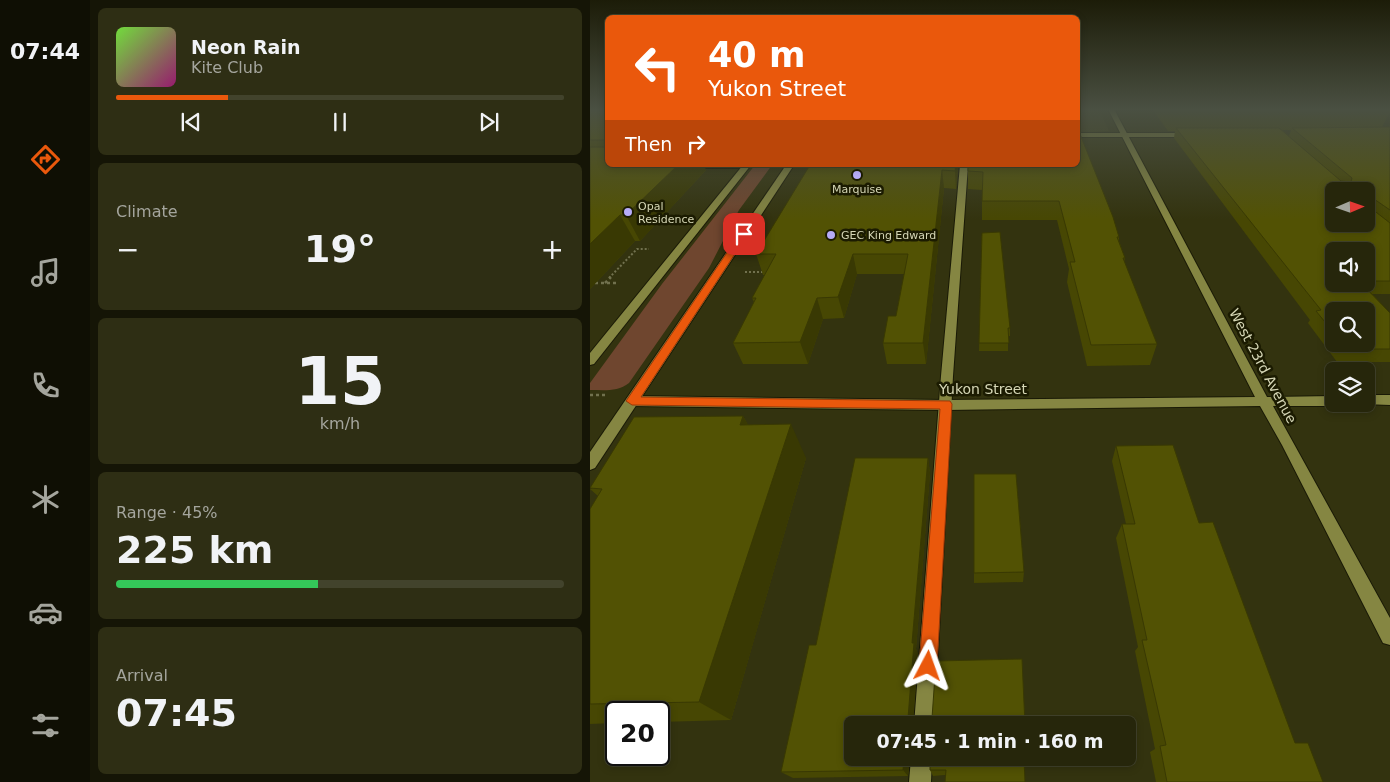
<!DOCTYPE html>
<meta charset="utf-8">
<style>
body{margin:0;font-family:"DejaVu Sans",sans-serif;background:#2e2e14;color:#f1f3f6;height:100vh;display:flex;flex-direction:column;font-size:19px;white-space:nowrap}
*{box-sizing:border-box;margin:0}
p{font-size:16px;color:#a4a59d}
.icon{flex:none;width:28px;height:28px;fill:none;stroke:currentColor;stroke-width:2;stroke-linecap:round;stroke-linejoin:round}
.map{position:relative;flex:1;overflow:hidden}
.details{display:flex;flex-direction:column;gap:8px;padding:8px;background:#151506;width:500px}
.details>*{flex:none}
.guide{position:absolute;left:15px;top:15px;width:475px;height:152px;border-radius:8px;box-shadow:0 2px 8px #0003,0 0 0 1px #42432c;background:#ea580c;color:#fff;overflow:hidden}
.needle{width:32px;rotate:88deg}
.tools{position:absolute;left:735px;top:182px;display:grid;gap:10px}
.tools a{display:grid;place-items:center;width:50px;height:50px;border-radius:8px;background:#26260b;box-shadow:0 2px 8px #0003,0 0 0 1px #42432c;font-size:25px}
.speed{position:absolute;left:15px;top:701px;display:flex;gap:10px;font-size:25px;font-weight:700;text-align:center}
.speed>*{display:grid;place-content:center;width:65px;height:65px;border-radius:50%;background:#26260b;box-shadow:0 2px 8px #0003,0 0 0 1px #42432c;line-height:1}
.speed .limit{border:2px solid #111;border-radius:8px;background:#fff;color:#111}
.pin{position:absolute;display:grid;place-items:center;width:42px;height:42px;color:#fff;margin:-21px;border-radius:10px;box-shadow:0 2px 8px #0006}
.me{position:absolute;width:55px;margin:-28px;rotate:4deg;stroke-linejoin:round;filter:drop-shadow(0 0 4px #0008)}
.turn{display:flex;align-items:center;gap:18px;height:105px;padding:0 20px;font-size:22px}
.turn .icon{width:65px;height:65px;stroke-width:2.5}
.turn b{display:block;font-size:35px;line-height:42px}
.then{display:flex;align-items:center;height:48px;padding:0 20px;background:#0003;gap:10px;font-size:19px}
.big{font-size:38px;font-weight:700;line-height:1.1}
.details .widget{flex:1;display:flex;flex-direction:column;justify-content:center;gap:8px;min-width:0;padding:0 18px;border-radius:8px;background:#2e2e14}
.details .dial{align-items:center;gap:0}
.dial b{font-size:65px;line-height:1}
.song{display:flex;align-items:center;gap:15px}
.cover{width:60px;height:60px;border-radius:8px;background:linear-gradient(135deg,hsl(100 70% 55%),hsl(320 70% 35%))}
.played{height:5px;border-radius:2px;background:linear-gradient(90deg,#ea580c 25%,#42432c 25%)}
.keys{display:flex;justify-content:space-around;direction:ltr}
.heat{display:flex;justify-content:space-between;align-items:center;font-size:28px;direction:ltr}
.charge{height:8px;border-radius:4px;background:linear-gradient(90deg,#34c759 45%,#42432c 0)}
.trip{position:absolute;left:254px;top:716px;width:292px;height:50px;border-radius:8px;background:#26260b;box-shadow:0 2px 8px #0003,0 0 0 1px #42432c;font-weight:700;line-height:50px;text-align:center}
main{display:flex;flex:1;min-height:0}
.dock{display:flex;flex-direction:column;width:90px;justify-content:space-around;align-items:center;background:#0f0f04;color:#a4a59d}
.dock .icon{width:35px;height:35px}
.dock .on{color:#ea580c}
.dock b{font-size:22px;color:#f1f3f6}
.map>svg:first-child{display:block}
</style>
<main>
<nav class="dock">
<b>07:44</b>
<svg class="icon on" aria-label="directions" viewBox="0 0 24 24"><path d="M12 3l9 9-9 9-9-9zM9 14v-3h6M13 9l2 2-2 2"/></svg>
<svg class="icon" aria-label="music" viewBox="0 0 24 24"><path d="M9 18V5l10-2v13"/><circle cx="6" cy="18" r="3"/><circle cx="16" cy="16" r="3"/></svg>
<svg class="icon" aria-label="phone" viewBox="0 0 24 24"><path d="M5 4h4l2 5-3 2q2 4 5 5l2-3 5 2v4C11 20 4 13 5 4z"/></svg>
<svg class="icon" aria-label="climate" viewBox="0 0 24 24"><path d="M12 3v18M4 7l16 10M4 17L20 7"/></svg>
<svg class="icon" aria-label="car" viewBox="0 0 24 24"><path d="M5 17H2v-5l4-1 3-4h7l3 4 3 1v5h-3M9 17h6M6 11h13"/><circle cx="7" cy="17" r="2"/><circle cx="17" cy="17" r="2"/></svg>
<svg class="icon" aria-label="filters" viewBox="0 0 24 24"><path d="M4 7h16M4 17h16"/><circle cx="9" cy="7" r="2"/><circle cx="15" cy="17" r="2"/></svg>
</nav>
<section class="details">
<div class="widget">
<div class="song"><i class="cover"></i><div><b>Neon Rain</b><p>Kite Club</p></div></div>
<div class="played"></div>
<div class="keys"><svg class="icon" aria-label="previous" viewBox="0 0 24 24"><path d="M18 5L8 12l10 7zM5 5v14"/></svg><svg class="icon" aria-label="pause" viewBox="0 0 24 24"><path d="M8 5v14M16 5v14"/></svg><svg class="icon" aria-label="next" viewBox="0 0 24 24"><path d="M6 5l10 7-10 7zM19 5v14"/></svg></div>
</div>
<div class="widget"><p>Climate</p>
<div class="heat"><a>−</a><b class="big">19°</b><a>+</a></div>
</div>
<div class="widget dial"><b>15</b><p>km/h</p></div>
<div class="widget"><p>Range · 45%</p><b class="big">225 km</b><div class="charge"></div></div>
<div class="widget"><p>Arrival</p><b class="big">07:45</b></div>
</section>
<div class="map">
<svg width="800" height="782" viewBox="0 0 800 782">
<rect width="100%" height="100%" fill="#33330f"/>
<path fill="#3d3d14" d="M488,109H509L519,131L488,133Z"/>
<path fill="#6f462f" d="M165,165H182L149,210L119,268L39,383C28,392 14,390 0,390V383L72,284Z"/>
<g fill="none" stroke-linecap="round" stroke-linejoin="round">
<defs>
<g id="lane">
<path d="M488,133H600L603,135L600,137H488Z"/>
<path d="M94,165H160L161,166L157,168H97Z"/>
<path d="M370,165H378L363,376L344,725H324L351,376Z"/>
<path d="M321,758H342L341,782H319Z"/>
</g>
<g id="street">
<path d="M518,109H524L677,397L744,396V404H749L744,406H683L800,618V645L793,643L692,445L670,406L356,410L42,406L37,404L36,401L37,398L42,396L356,400L665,397Z"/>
<path d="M776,395H800V405L773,404H776Z"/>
</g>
<g id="secondary">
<path d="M153,165H161L4,364L0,365V353Z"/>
<path d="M196,165H204L5,468L0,470V452Z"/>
</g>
</defs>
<use href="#lane" stroke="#1a1a06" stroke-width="2"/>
<use href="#street" stroke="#1a1a06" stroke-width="2"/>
<use href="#secondary" stroke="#1a1a06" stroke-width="2"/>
<g stroke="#71714e" stroke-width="2" stroke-dasharray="2 2" stroke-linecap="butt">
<path d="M155,272H175"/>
<path d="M19,278L47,249H59"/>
</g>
<g stroke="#71714e" stroke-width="2.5" stroke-dasharray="3 3" stroke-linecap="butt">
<path d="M5,283H27"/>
<path d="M15,283L21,277"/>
<path d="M0,395H15"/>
</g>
<use href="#lane" fill="#858642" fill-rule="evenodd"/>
<use href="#street" fill="#858642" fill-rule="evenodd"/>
<use href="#secondary" fill="#858642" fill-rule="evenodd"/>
</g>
<g fill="#474703" fill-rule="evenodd">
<path d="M0,109H18V165L116,170L50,241H45L0,289Z"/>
<path d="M562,109H800V112L792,127H800V294H782L800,313V362H747L718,323L720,320L584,138L585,131H578ZM692,130H701L699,136ZM776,251V284H744ZM744,311L776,344H744Z"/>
<path d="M220,165H368L366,189L354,188L336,364H297L293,343L306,316L314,274H267L254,318L233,319L218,364H153L143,343L164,302L162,298L175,275H173L166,254Z"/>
<path d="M488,165L529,237V241L535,258L534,262L567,344L560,365L497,366L477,282L479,269L467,220H392V190L378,189V171Z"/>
<path d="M392,233L420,328V336H418V351H389Z"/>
<path d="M153,416L158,425L216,458L141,720L69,722V712H26V723L0,724V509L8,496L0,489Z"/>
<path d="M526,446L609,523L705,743L733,782H566L560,752L565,749L545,651L548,647L526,538L532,524H536L522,461Z"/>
<path d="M338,458L340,473L326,649L328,654L323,718L435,725H262L320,758L318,776L203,778L191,772L226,645Z"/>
<path d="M434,572L433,582L384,583V573Z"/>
<path d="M434,758L355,775L343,776L340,770Z"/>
</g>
<g fill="#393903">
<path d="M88,165H114L116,170L50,241L36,215Z"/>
<path d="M366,165H368L366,189L365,171Z"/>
<path d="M352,170L354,188L336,364L333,343Z"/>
<path d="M30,215L45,241L0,289V244Z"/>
<path d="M263,254L267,274L254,318L248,297Z"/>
<path d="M227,298L233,319L218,364L210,342Z"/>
<path d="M153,416L172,450L150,425Z"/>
<path d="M201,424L216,458L141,720L109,702Z"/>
<path d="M338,458L340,473L326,649L328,654L323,725L318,718L322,643Z"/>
<path d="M314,758H320L318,776L313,770Z"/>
</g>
<g fill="#525204" stroke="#393903" fill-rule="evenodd">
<rect x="0" y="109" width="18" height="31"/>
<path d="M800,127V210L784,199H781L782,209L800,223V281H776V251H744V284H772L800,313V349H756L752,344H776V311H744V333L726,311L731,310L586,128H689L751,181L761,182L762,178L702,128ZM744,191H776V224H744Z"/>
<path d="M488,129L523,217L529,237H527L535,258H533L567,344L501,345L480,262H485L469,201H392L393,172L378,171V165H488Z"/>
<path d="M0,147H18V165H88L36,215H30L0,244Z"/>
<path d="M220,165H366L365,171L352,170L333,343H293L298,316H306L318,254H263L248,297L227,298L210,342L143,343L166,298H162L186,254H166Z"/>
<path d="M410,232L420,328H418L419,343H389L392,233Z"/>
<path d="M153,416L150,425L201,424L109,702L0,704V509L12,489L0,488L44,417Z"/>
<path d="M583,445L609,523L623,522L705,743H718L733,782H577L570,746L576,745L552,640H557L532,524H545L526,446Z"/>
<path d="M265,458H338L322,643H324L318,718H342L346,661L432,659L435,725H262V758H314L313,770L191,772L219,645H226Z"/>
<path d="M384,474H426L434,572L384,573Z"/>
<path d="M340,758H434L435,782H355L356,770H340Z"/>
</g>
<linearGradient id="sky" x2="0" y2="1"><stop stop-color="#1c1c08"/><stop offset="0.5" stop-color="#4a5042"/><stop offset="1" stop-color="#4a5042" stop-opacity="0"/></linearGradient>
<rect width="800" height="219" fill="url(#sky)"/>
<path fill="#ea580c" stroke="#983908" d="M151,232L158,234L51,397L360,401L362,404L347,666L344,672L338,674L332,672L329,666L350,409L42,405L36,401Z"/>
<g fill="#b6acf8" stroke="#1b1b01" stroke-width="2">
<circle cx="267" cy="175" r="5"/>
<circle cx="38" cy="212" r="5"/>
<circle cx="241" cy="235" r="5"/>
</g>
<g text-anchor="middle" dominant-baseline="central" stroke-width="5" stroke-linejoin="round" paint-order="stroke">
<g font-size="11" fill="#d5d6b5" stroke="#1b1b01" text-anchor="start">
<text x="267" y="189" text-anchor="middle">Marquise</text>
<text x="48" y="206">Opal<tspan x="48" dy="13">Residence</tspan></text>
<text x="251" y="235">GEC King Edward</text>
</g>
<g font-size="14" fill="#d5d6b5" stroke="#1b1b01">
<text transform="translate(673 366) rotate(62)">West 23rd Avenue</text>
<text x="393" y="389">Yukon Street</text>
</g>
</g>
</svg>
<div class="tools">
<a><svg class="needle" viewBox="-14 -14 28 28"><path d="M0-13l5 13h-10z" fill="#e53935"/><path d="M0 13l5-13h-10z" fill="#a4a59d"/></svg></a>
<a><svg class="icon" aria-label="sound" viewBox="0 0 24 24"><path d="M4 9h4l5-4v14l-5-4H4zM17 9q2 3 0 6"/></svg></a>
<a><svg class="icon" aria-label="search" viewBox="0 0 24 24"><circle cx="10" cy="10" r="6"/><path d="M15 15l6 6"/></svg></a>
<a><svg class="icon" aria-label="layers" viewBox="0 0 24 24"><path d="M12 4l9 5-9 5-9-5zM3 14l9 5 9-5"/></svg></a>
</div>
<div class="speed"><div class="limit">20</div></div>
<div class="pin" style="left:154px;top:234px;background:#d93025"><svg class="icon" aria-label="arrive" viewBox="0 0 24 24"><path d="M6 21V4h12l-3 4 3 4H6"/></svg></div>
<svg class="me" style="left:338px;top:666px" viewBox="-20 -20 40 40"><path d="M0-17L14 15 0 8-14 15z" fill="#ea580c" stroke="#fff" stroke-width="4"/></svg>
<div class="trip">07:45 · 1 min · 160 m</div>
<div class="guide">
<div class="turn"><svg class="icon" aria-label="left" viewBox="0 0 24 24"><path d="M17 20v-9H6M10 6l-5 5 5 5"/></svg><div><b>40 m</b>Yukon Street</div></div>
<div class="then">Then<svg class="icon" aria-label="right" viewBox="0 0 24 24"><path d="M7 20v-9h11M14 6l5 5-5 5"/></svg></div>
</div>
</div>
</main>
